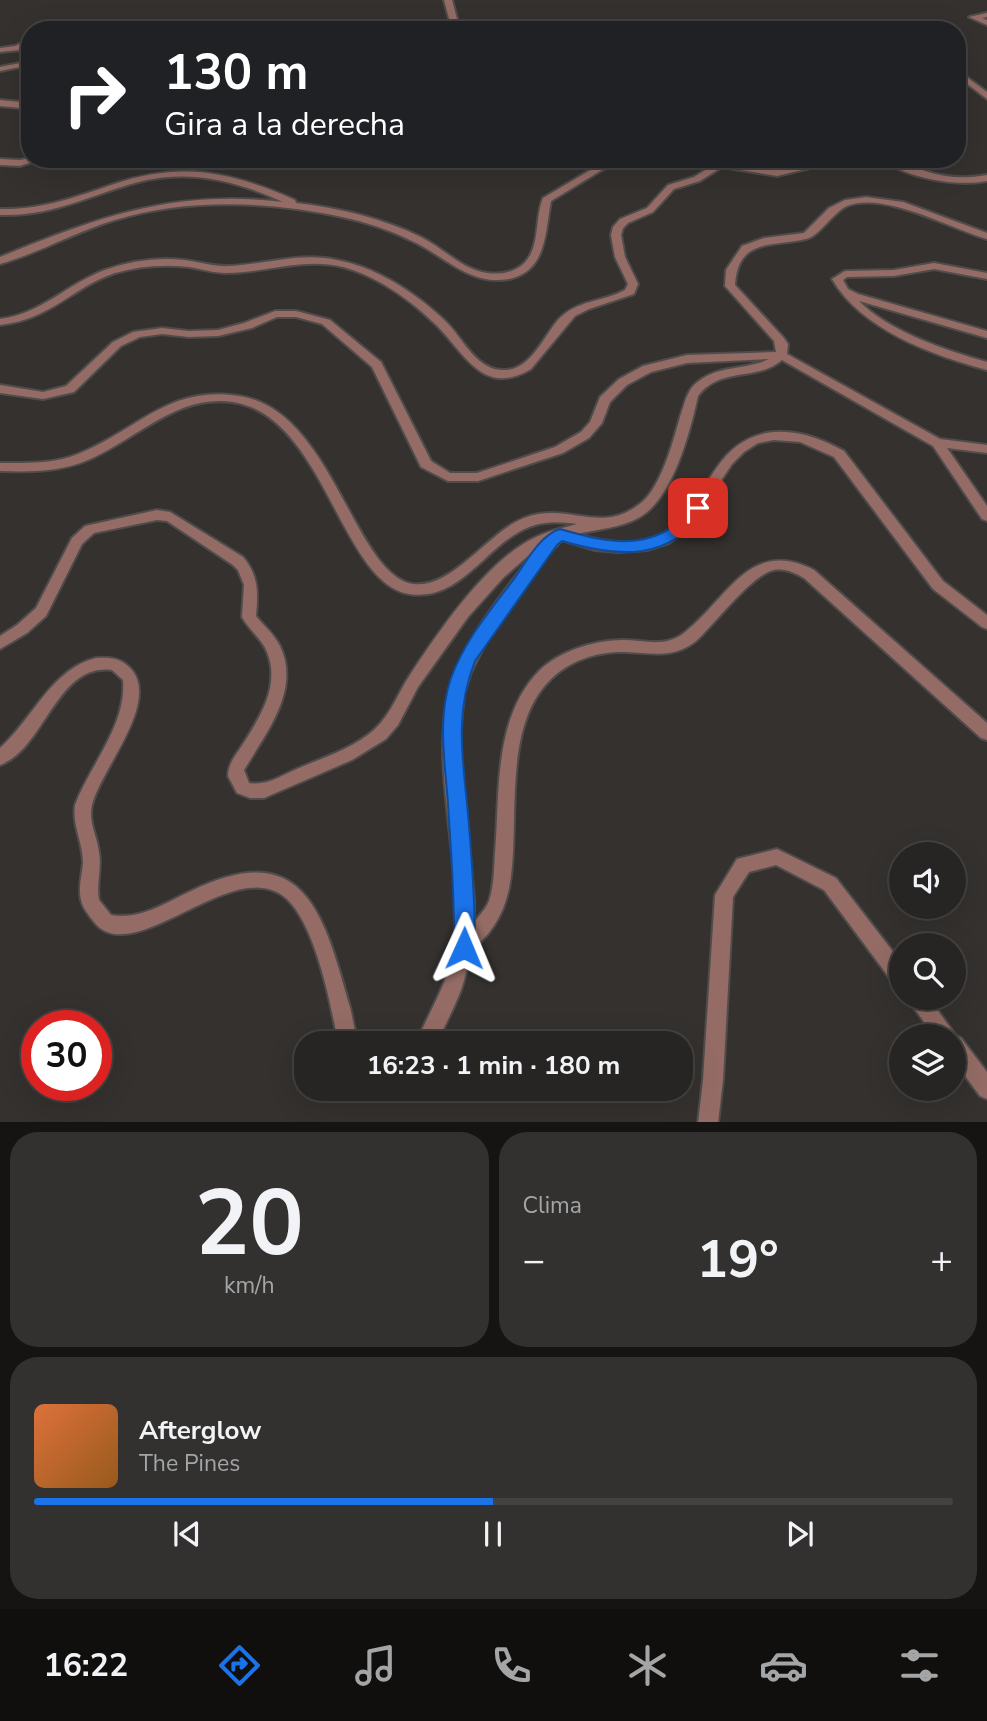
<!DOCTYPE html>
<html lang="es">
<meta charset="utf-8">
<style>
body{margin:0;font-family:"Nunito Sans",sans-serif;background:#333130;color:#f1f3f6;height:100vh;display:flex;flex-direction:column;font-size:26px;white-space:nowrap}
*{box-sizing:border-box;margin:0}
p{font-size:23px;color:#a4a5a6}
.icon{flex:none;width:38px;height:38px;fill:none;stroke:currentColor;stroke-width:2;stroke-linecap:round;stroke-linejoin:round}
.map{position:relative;height:1122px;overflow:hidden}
.panel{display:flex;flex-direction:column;gap:10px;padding:10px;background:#151413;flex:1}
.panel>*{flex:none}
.hud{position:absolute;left:21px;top:21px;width:945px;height:147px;border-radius:28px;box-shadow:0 7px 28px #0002,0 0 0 2px #434241;background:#202124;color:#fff;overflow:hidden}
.tools{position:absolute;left:889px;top:842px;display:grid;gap:14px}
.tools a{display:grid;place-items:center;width:77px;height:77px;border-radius:50%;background:#272523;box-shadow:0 7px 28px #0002,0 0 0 2px #434241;font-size:35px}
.speed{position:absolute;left:21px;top:1010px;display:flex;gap:14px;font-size:35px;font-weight:700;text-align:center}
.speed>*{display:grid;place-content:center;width:91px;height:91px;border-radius:50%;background:#272523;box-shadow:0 7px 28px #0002,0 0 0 2px #434241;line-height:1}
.speed .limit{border:10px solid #d22;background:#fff;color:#111}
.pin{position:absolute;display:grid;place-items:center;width:60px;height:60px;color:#fff;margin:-30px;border-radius:14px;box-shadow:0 4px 10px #0006}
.me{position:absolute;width:77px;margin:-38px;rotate:1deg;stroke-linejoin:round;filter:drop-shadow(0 0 5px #0008)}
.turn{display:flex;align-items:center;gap:24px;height:147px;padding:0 28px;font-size:32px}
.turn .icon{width:91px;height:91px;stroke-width:2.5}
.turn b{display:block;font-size:49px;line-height:60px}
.big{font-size:52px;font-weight:700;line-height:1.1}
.panel .card{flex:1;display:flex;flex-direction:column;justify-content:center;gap:10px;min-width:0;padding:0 24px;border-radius:28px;background:#333130}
.panel .dial{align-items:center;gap:0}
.dial b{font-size:91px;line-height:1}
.song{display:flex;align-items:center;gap:21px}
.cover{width:84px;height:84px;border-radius:10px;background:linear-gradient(135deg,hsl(20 70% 55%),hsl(30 70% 35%))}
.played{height:7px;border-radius:4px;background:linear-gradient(90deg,#1a73e8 50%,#434241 50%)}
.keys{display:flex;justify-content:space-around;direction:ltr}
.heat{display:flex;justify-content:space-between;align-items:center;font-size:38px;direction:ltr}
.panel .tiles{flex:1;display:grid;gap:10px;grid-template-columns:1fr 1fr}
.card:last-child{grid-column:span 2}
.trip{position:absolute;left:294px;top:1031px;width:399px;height:70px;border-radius:28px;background:#272523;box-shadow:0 7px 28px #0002,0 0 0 2px #434241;font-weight:700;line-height:70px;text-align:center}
.tabs{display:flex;height:112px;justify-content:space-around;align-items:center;background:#100f0e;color:#a4a5a6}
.tabs .icon{width:49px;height:49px}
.tabs .selected{color:#1a73e8}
.tabs b{font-size:32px;color:#f1f3f6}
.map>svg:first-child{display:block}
</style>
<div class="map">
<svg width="987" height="1123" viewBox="0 0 987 1123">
<rect width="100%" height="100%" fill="#34312f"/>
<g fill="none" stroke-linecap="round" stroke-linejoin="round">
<defs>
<g id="minor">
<path d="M444,0H452L460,30H452Z"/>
<path d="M987,13V17L982,18L987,20V25L969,17Z"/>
<path d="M53,26L63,30H36Z"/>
<path d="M30,39V44L20,50L0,52V48L15,46Z"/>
<path d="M30,61V65L0,71V67Z"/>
<path d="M957,70L987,92V99L957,76Z"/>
<path d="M0,100L30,103V109L0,106Z"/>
<path d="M30,158L41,159L20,166L0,165V159L20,160Z"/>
<path d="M609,159H620L551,201C545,232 547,271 509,279C469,286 445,256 412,241C390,230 366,222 342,217C269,201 186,198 115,220C75,232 39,253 0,264V257C99,217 173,189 283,202C239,182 195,170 147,180C95,192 55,217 0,215V209C41,210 76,197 114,184C182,161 232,172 295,200L296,203C339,208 382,218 421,237C443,248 463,270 487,273C501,275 518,272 527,260C540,243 535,217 543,198Z"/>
<path d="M772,159H811L790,165Z"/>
<path d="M829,159H848L777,176L722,167L700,181L674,189L653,212L628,223L623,228L621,235L625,257L638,284L634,294L589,309L575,316L531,369C481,399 463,349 433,322C408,298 376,276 343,267C303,257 265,273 226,273C214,273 201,269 189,267C164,264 139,266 115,273C71,288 52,319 0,325V319C41,314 67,284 105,270C130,261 158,257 184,260C200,262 215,267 231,266C266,264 302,252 337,260C369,266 397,282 422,301C432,309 442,317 450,326C465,343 479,372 506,370C531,369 544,336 558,320C576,300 603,302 625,290L628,284L615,257L611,235L613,227L620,219L647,208L668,185L694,177L720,161L777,170Z"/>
<path d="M881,159C897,159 909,165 925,171C946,178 965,179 987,175V181C954,187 908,178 881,159Z"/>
<path d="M866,197L903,202L987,233V239C951,229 884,191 847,206C832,213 820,236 806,239C771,247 738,238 735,285L783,337L788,344L787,354L940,439L987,445V453L947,448L987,506V521L982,519L933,446L782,360C756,382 721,366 698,396C690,432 673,498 640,517C621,528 599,529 577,534C603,542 635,548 661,535C709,510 706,446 766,433C794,428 820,438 844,451L943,581L987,615V629L982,627L933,589L834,457L800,442L774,440L758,443L744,452L732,464L691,526L669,543L647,550L618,552L595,550L562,540L546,556L488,638L471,672L464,694L459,745L474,899V922C479,916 486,909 489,901C494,886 494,869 495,853C500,793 493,718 539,671C559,651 595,640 623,640C644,640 665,648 684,633C728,599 749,537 814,570L987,723V740L981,738L804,578C795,573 785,568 774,570C751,575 715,624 696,641C674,659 651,653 625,652C599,651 571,660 552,678C503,724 519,815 511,876C508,899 502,916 488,934C482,940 475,947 471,955C467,966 465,979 461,990C454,1008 445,1026 436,1043H416C429,1012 448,983 454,949C456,939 455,927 456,917C457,846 432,761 449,694C463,638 504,593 537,548L503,578L468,617L418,687L398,725L386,739L352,760L264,798H250L237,793L228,776C228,765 235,756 241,747C259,719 281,686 267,652C262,639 249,630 242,617L244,585L238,570L233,565L167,521L157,520L94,533L82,544L46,616L27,633L0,649V636L17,625L36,608L72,538L85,526L157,510L170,512L243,557C259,576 258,593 256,616C264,626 274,634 280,646C301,690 266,733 244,770L249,783C268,786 282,775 299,768C325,757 354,748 375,729C391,714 398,693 410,675C439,631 488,559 536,537C548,531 563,528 577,524C563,522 548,521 535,525C489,538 463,603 409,594C342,583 325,422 238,403C179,391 138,439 88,460C60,472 30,472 0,471V463C26,463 54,464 78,454C138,430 168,385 239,396C332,409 354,575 413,584C452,589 488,532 524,518C569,501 600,536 641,503C661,487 673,442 680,417C685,404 686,390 699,381C719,365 747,370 769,359L687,363L651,372L627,385L610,402L602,423L589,438L563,453L478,481H448L421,467L372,367L322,324L296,317H277L252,328L218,336L189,337L162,334L140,337L121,346L74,392L43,399L0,393V385L43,392L66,386L113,342L133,332L162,328L189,331L218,330L244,323L275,311H296L330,320L381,362L431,461L450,473H477L555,447L581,432L590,422L600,397L619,379L643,366L687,355L776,352L774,341L725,286L726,270L742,246L764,238L804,233L829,208L845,200Z"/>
<path d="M934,263L987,273V279L934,269L894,276L847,277L843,280L848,289L858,294L987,331V338L859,301C888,331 947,351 987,362V370C931,355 861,329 832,279L845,271L894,270Z"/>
<path d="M96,658C109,657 121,658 130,668C162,701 100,770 92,805C88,821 97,836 99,852C102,868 96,884 99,900L111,915C141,920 165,903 191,891C305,835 324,915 350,1007C353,1019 354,1031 359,1043H339C336,1034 335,1026 333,1017C326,983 312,923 287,899C235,851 134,972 94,922C89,915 83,909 81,900C78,887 82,875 83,863C83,843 72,825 75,805C90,765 127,725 123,680L112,670C56,663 45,749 0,765V748C33,719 51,669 96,658Z"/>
<path d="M777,849L836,878L901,962V986L894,984L824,890L776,865L749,872L733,897L723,1080L718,1123H698L703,1080L715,895L737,859Z"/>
<path d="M907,998H929L956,1036L961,1038L987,1072V1099L980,1096L954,1061V1036H934Z"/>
</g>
</defs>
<use href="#minor" stroke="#4f4c4b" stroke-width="4"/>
<use href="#minor" fill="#946c65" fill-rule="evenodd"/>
</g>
<path fill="#1a73e8" stroke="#114b97" stroke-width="2" d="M698,503L706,508C670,563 617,557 562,541L557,545L475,661C454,714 463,759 468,814C472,859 475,903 475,948L472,956L464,959L457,956L454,948C455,900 451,853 448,804C445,763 437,718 451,678C464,642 488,613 511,583C524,566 539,535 560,529C594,539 631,549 664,532C675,527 684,513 693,505Z"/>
</svg>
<div class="tools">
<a><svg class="icon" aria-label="sound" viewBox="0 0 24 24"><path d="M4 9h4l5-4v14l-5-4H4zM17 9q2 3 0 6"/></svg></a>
<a><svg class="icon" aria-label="search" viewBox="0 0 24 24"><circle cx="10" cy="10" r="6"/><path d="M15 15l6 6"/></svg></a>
<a><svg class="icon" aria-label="layers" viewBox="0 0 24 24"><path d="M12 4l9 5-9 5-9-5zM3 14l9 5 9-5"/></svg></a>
</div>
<div class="speed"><div class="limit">30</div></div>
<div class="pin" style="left:698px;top:508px;background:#d93025"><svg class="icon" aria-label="arrive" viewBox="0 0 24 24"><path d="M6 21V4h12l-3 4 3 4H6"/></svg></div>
<svg class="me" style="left:464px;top:948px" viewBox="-20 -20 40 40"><path d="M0-17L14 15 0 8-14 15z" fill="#1a73e8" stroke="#fff" stroke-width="4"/></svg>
<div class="trip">16:23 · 1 min · 180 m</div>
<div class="hud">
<div class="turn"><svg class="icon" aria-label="right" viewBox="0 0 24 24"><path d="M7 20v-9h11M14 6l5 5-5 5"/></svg><div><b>130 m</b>Gira a la derecha</div></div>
</div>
</div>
<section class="panel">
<div class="tiles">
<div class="card dial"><b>20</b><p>km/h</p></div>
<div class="card"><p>Clima</p>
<div class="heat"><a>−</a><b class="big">19°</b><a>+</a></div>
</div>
<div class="card">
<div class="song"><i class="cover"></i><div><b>Afterglow</b><p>The Pines</p></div></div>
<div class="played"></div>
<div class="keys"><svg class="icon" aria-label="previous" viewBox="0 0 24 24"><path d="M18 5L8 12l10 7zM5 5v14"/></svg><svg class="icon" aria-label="pause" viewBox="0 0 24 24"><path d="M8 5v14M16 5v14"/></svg><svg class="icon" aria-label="next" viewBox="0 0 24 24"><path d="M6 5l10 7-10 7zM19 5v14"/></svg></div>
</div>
</div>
</section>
<nav class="tabs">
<b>16:22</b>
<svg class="icon selected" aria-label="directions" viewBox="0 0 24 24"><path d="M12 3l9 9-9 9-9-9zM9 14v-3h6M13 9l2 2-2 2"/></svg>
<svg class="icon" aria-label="music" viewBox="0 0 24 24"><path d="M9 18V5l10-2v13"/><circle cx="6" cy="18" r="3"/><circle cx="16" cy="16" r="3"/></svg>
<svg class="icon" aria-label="phone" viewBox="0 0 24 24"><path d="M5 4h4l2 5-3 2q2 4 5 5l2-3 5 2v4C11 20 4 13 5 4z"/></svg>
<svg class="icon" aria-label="climate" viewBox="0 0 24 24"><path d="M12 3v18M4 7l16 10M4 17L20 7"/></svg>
<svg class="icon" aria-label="car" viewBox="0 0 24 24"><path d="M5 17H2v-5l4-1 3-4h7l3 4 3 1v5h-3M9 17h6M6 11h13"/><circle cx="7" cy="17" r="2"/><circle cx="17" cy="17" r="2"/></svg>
<svg class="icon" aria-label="filters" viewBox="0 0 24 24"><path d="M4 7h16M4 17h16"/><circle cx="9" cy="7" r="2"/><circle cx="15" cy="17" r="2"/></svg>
</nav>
